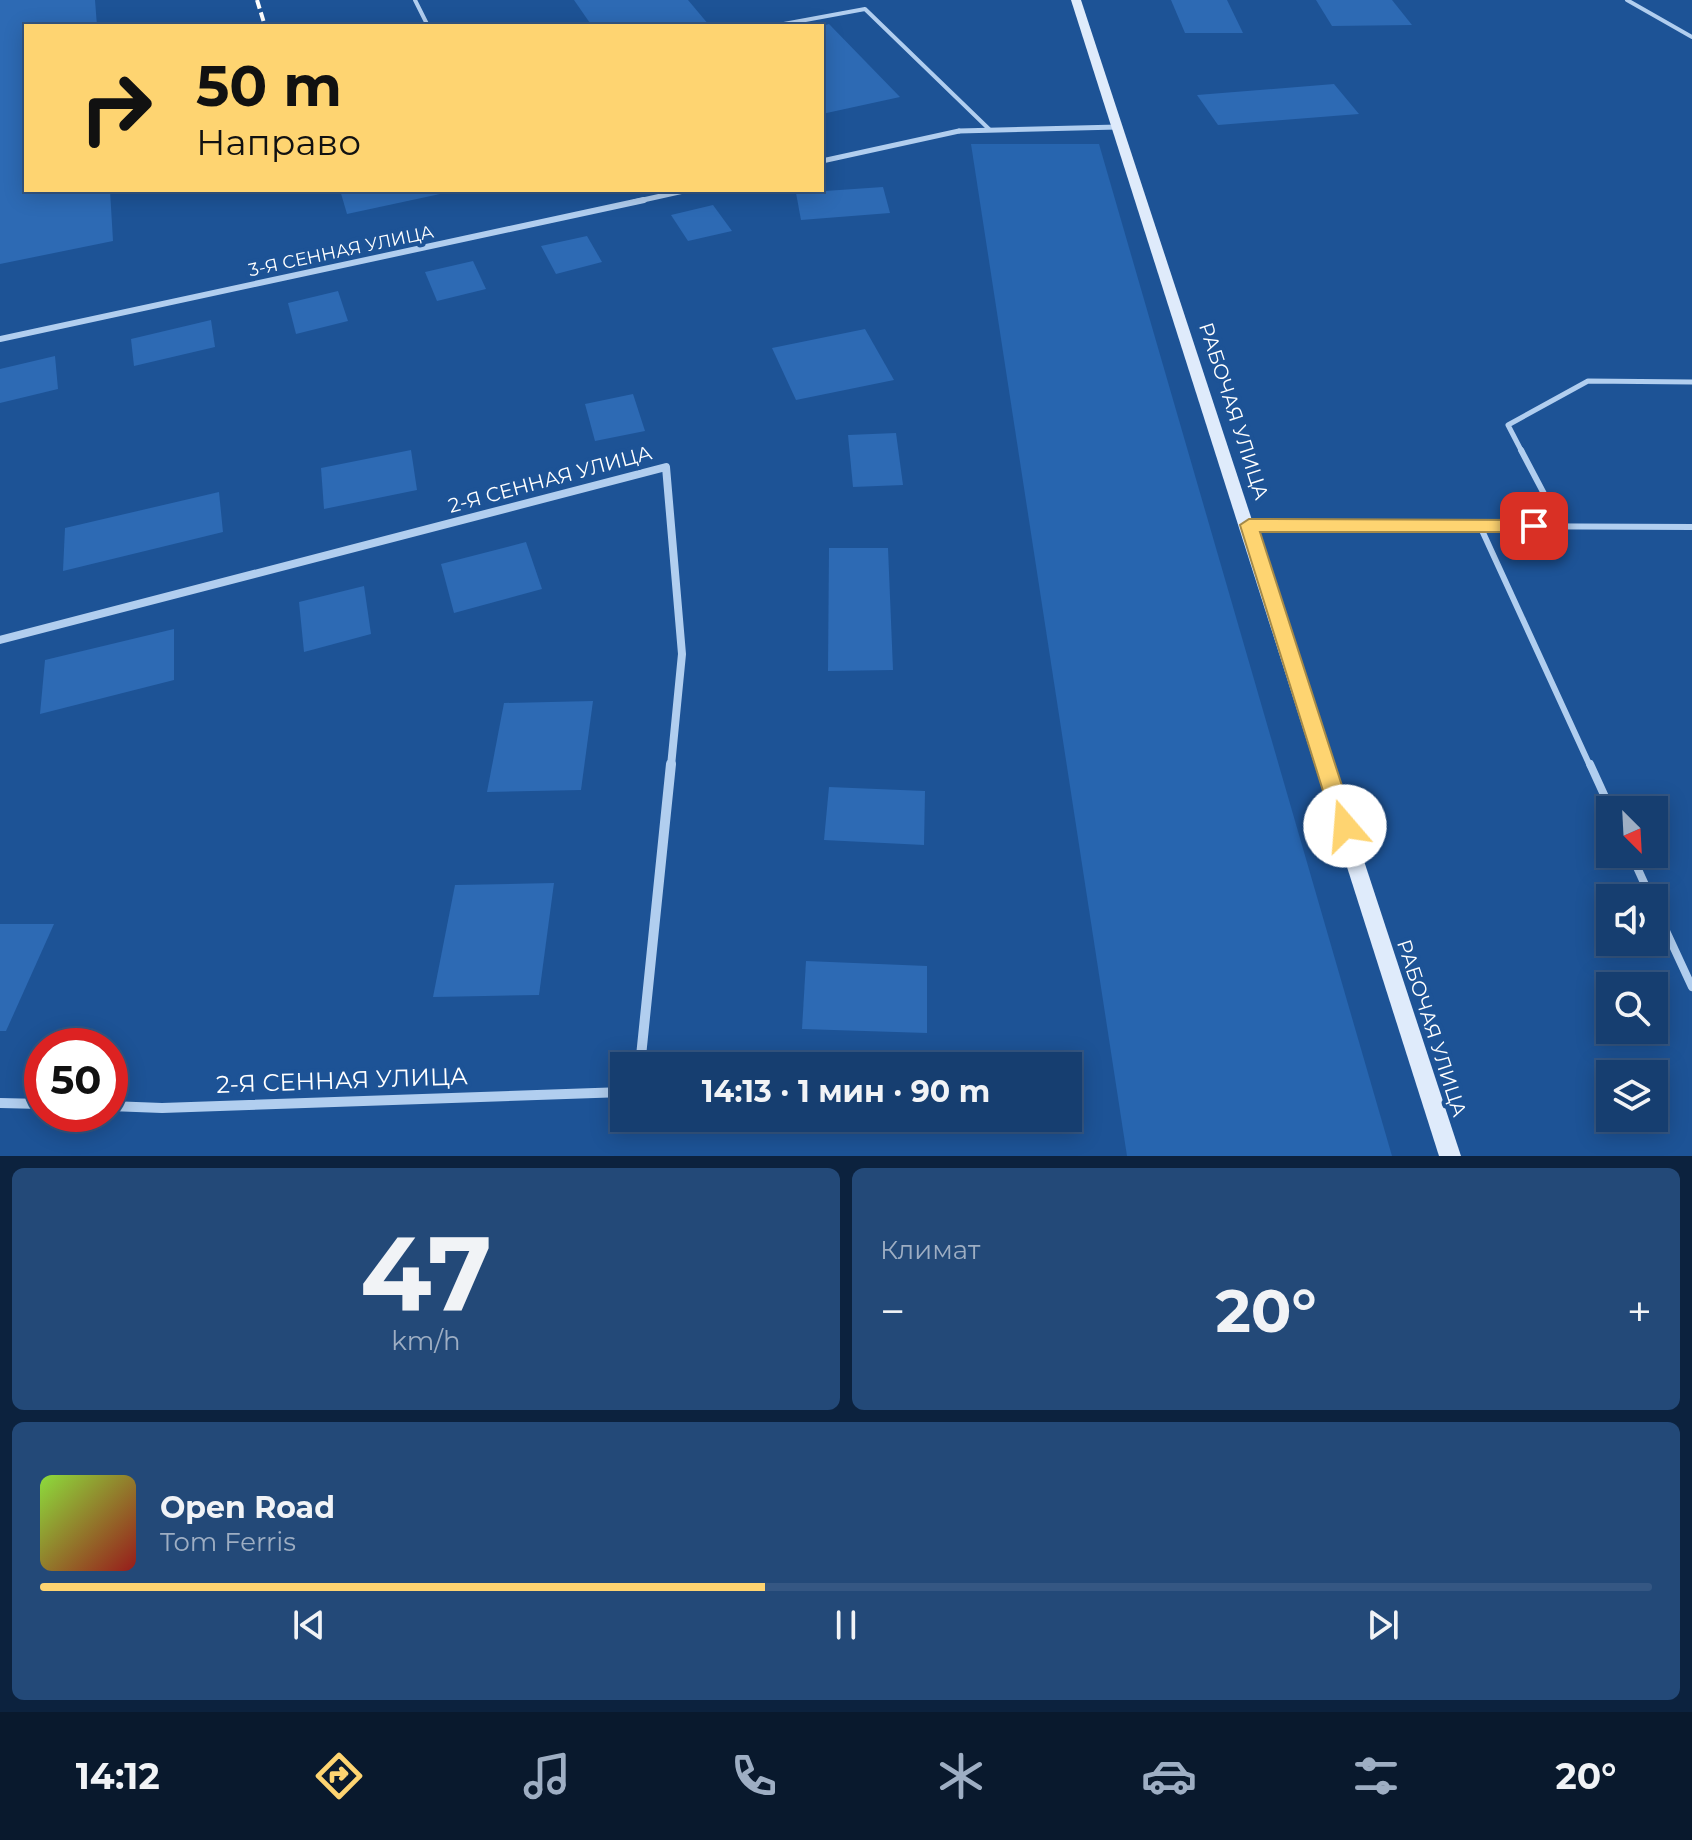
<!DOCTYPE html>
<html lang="ru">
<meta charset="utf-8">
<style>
body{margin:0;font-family:Montserrat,sans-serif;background:#234978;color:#f1f3f6;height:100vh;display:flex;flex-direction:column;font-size:30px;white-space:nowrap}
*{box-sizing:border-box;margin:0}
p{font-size:26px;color:#9eaec3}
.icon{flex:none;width:44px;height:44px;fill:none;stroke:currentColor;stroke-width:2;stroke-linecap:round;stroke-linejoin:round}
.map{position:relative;height:1156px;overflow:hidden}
.drawer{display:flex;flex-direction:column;gap:12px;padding:12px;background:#0c223e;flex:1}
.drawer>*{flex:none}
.guide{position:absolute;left:24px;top:24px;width:800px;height:168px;border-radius:0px;box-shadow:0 4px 20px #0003,0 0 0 2px #355783;background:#fed471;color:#111;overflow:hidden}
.needle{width:52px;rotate:156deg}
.fabs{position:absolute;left:1596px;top:796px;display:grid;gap:16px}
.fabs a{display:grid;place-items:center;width:72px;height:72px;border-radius:0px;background:#163e70;box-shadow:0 4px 20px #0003,0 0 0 2px #355783;font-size:40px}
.speed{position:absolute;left:24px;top:1028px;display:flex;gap:16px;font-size:40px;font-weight:700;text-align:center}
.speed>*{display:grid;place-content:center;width:104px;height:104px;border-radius:50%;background:#163e70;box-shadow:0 4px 20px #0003,0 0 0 2px #355783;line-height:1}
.speed .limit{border:12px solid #d22;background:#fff;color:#111}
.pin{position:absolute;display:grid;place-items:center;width:68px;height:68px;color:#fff;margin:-34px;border-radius:16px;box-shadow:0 4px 12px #0006}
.me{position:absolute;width:88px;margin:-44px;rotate:342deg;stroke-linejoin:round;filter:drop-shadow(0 0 6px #0008)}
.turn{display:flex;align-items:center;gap:28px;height:168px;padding:0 40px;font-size:36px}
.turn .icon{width:104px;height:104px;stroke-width:2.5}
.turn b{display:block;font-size:56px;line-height:68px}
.big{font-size:60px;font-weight:700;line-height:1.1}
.drawer .widget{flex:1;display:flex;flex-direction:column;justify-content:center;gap:12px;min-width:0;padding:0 28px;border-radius:12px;background:#234978}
.drawer .dial{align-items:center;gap:0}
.dial b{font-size:104px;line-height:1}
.song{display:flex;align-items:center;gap:24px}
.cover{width:96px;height:96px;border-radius:12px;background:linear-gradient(135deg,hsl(90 70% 55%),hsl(0 70% 35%))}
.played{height:8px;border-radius:4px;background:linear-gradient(90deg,#fed471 45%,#355783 45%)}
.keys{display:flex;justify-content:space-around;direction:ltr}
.heat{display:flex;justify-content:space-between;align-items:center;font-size:44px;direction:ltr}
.drawer .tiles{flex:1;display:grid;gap:12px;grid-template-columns:1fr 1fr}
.widget:last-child{grid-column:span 2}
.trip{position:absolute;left:610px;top:1052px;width:472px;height:80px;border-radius:0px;background:#163e70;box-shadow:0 4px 20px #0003,0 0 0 2px #355783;font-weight:700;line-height:80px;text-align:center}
.dock{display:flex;height:128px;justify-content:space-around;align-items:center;background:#09192d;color:#9eaec3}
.dock .icon{width:56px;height:56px}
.dock .active{color:#fed471}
.dock b{font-size:36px;color:#f1f3f6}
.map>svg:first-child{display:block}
</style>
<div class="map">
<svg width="1692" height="1156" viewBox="0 0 1692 1156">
<rect width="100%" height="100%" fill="#1d5396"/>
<path fill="#2765af" d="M971,144H1099L1392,1156H1127Z"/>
<g fill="#2d6ab4">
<path d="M0,0H95L97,26H26V190H110L113,241L0,264Z"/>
<path d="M574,0H688L709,25L592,26Z"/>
<path d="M1171,0H1227L1243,33H1185Z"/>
<path d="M1316,0H1392L1412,25L1332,26Z"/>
<path d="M829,24L900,97L822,114V26Z"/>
<path d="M1334,84L1359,114L1218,125L1197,95Z"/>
<path d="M883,187L890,213L801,220L796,193Z"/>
<path d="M340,190H454V191L347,214Z"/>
<path d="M713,205L732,231L688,241L671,215Z"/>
<path d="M587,236L602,262L556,274L541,246Z"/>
<path d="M473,261L486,289L437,301L425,272Z"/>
<path d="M338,291L348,321L296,334L288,303Z"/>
<path d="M211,320L215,347L134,366L131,339Z"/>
<path d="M865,329L894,380L796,400L772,348Z"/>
<path d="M55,356L58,389L0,403V369Z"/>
<path d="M633,394L645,431L595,441L585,404Z"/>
<path d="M896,433L903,485L853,487L848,435Z"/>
<path d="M411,450L417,490L324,509L321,468Z"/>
<path d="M219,492L223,532L63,571L65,528Z"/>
<path d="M526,542L542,589L454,613L441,564Z"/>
<path d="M829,548H888L893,670L828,671Z"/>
<path d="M364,586L371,634L304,652L299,602Z"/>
<path d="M174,629V680L40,714L45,660Z"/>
<path d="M593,701L581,790L487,792L504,703Z"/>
<path d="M829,787L925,791L924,845L824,840Z"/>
<path d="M554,883L539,995L433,997L455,885Z"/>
<path d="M0,924H54L6,1031H0Z"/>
<path d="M806,961L927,966V1033L802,1029Z"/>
</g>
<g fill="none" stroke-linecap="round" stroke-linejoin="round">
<g stroke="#b1ceef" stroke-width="4">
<path d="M415,0L428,26"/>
<path d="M1627,0L1692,37"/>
<path d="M773,26L865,9L990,130"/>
</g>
<path stroke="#b1ceef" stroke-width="5" d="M1522,452L1508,425L1588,381L1692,382"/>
<g stroke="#b1ceef" stroke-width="6">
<path d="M1521,450L1561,526"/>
<path d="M1249,525L1692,527"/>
<path d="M1480,526L1590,766"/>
</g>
<g stroke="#b1ceef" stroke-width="8">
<path d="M1590,764L1611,810"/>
<path d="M1631,854L1651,898"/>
<path d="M1654,905L1692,987"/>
</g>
<path stroke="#b1ceef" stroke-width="5" d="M959,131L1118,127"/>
<g stroke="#b1ceef" stroke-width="5">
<path d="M822,161L959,131"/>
<path d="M634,202L688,190"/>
</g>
<path stroke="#b1ceef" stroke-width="6" d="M0,339L644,200"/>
<path stroke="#b1ceef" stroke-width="8" d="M0,640L666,467L682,654L671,766"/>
<g stroke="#b1ceef" stroke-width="10">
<path d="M640,1066L671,764"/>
<path d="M0,1103L42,1104"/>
<path d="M110,1106L162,1108L624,1092"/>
</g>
<path fill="#dfebfb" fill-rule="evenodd" d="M1071,0H1081L1461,1156H1439Z"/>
<path stroke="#fff" stroke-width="4" stroke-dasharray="9 4" stroke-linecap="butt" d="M257,0L265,26"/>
</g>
<path fill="#fed471" stroke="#a58a49" stroke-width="2" d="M1249,519L1534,520L1543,526L1534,532H1260L1355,826L1352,832H1337L1334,826L1240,525Z"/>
<g text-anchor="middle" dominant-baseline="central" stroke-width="8" stroke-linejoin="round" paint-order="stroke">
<g font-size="18" fill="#fff" stroke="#1d5396">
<text transform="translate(341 251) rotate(-12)">3-Я СЕННАЯ УЛИЦА</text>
</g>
<g font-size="20" fill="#fff" stroke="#1d5396">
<text transform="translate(1234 411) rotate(72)">РАБОЧАЯ УЛИЦА</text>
<text transform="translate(550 479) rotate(-15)">2-Я СЕННАЯ УЛИЦА</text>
<text transform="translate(1432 1028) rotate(72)">РАБОЧАЯ УЛИЦА</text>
</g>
<g font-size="24" fill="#fff" stroke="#1d5396">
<text transform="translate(342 1080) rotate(-2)">2-Я СЕННАЯ УЛИЦА</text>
</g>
</g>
</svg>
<div class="fabs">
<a><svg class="needle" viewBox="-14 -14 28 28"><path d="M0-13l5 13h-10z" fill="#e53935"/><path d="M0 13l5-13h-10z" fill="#9eaec3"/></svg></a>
<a><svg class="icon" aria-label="sound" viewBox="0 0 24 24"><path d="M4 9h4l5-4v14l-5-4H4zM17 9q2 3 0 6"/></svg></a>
<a><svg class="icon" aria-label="search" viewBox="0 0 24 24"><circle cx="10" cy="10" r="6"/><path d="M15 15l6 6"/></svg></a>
<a><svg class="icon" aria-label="layers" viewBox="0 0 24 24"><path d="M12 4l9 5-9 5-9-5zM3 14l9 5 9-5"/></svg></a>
</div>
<div class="speed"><div class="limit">50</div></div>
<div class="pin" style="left:1534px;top:526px;background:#d93025"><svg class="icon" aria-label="arrive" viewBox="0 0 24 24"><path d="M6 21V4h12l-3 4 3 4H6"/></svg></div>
<svg class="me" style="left:1345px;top:826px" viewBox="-20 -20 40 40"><circle r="19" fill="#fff"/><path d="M0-13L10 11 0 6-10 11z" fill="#fed471"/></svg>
<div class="trip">14:13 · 1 мин · 90 m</div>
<div class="guide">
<div class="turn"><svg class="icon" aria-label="right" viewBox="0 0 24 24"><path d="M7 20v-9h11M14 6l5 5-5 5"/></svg><div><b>50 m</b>Направо</div></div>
</div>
</div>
<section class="drawer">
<div class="tiles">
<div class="widget dial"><b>47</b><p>km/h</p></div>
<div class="widget"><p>Климат</p>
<div class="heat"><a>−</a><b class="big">20°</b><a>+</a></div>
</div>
<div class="widget">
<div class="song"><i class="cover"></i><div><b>Open Road</b><p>Tom Ferris</p></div></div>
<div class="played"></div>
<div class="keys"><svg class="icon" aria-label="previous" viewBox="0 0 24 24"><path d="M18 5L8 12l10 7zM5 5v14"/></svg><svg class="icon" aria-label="pause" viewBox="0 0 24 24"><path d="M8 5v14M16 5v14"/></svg><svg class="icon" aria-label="next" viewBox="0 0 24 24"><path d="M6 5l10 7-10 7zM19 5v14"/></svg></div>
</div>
</div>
</section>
<nav class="dock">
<b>14:12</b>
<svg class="icon active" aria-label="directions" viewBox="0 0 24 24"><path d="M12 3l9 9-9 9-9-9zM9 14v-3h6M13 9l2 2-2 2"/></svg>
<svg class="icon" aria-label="music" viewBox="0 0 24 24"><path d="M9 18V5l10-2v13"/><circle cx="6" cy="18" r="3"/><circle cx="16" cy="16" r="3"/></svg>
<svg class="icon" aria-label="phone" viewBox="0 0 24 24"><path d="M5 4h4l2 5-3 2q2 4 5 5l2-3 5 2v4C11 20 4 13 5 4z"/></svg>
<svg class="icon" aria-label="climate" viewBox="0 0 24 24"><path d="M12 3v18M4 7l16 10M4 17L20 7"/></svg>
<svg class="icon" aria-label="car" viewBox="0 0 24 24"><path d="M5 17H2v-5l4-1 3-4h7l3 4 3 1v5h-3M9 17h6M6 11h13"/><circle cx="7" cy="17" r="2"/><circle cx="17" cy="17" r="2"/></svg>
<svg class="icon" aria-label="filters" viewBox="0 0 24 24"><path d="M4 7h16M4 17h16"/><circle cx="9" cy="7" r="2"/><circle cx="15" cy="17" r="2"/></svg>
<b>20°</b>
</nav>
